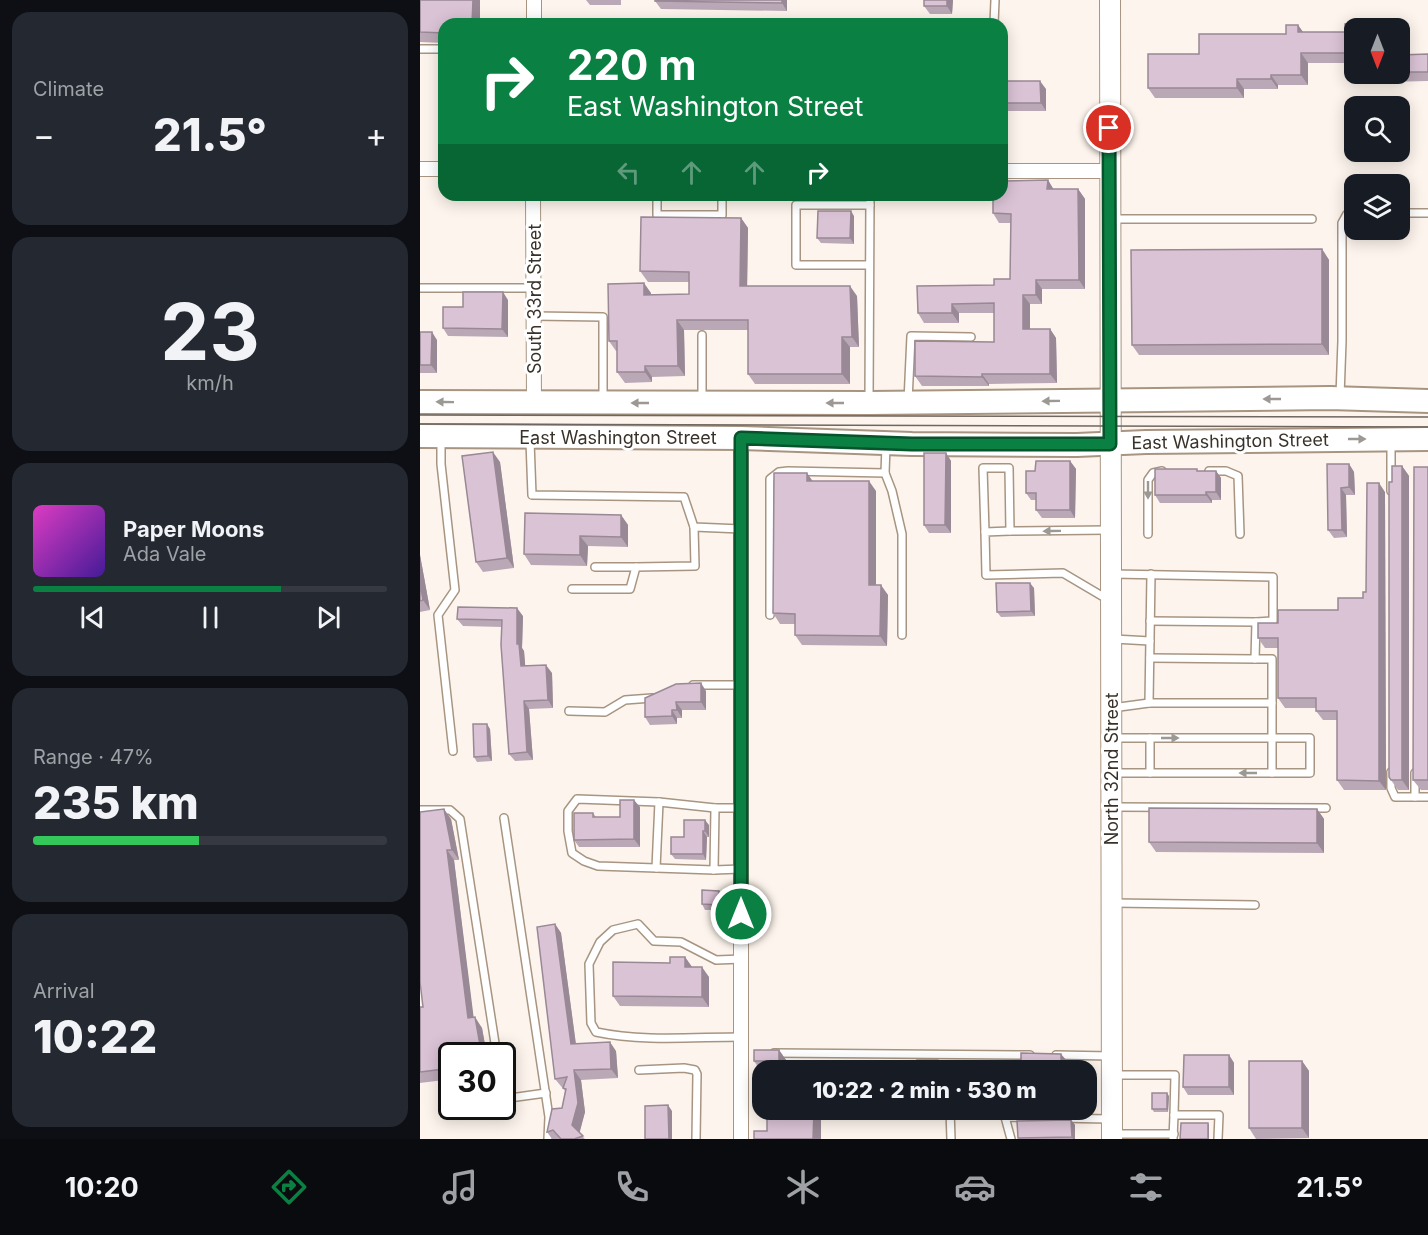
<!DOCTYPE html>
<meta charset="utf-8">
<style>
body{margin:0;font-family:Inter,sans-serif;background:#242831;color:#f1f3f6;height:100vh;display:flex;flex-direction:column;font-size:22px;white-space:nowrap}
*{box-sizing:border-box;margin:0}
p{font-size:20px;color:#9ea1a6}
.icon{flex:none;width:33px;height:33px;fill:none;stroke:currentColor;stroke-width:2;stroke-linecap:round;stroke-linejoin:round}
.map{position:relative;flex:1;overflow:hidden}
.side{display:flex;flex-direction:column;gap:12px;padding:12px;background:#0d0f14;width:420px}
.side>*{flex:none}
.top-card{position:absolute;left:18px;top:18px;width:570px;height:183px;border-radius:18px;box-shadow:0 3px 15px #0003;background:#0b8043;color:#fff;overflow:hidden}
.needle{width:39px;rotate:180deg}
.tools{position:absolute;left:924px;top:18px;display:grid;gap:12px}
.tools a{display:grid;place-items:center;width:66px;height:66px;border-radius:12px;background:#171b24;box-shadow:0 3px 15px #0003;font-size:30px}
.speed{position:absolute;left:18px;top:1042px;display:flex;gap:12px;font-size:30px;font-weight:700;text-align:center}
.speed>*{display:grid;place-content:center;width:78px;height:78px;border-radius:50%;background:#171b24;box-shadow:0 3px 15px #0003;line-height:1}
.speed .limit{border:3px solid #111;border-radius:9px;background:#fff;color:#111}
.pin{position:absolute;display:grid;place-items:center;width:51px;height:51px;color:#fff;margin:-26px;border:3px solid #fff;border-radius:50%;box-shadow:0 2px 6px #0007}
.me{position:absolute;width:66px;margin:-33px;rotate:0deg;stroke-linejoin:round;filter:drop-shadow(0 0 4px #0008)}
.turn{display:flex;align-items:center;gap:21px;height:126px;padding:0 30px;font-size:27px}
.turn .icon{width:78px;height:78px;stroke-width:2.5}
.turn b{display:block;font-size:42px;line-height:51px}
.lanes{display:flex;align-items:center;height:57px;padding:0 30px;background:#0003;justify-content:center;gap:30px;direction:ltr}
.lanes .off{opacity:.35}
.big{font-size:45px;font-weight:800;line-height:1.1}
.side .widget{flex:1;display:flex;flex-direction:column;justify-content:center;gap:9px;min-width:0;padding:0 21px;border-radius:18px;background:#242831}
.side .dial{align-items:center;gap:0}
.dial b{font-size:78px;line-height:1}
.song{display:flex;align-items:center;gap:18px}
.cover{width:72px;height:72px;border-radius:9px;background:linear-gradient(135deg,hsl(310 70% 55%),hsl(260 70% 35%))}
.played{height:6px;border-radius:3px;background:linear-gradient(90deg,#0b8043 70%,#363941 70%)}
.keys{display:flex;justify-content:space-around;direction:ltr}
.heat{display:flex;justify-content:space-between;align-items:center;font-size:33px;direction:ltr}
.charge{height:9px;border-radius:4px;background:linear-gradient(90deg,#34c759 47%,#363941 0)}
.trip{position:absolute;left:332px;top:1060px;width:345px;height:60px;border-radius:18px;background:#171b24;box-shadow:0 3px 15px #0003;font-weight:800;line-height:60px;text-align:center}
.tab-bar{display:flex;height:96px;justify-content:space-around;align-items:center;background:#090b0e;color:#9ea1a6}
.tab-bar .icon{width:42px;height:42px}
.tab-bar .on{color:#0b8043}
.tab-bar b{font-size:27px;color:#f1f3f6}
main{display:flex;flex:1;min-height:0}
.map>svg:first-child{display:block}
</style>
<main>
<section class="side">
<div class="widget"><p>Climate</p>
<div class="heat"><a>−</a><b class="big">21.5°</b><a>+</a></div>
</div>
<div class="widget dial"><b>23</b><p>km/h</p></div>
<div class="widget">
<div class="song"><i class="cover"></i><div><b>Paper Moons</b><p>Ada Vale</p></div></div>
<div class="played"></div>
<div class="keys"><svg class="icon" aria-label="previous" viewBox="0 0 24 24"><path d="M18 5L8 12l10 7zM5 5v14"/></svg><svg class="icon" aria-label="pause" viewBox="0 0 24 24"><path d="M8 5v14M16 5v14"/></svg><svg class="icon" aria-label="next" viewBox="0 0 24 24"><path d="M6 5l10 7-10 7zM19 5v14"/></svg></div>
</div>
<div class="widget"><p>Range · 47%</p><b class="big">235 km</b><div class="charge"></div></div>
<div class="widget"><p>Arrival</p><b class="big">10:22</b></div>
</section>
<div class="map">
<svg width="1008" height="1139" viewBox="0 0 1008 1139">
<rect width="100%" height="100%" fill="#fdf5ed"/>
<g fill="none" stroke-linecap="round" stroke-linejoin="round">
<defs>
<g id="lane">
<path d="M574,24L575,0"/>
<path d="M0,49H24"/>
<path d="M237,195V215H302V195"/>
<path d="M980,213H1008"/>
<path d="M691,219H892"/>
<path d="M449,265H376V205H450"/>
<path d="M0,288H114"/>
<path d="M114,316L183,317V398"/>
<path d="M282,335V400"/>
<path d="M920,396L922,341V223L927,214H934"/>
<path d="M449,401L450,195"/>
<path d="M488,401L491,336L551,337"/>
<path d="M21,439V464L35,590L18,615L33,751"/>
<path d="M110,441L112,495L264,497L274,527L321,529"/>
<path d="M789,471H806L818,476L820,534"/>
<path d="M465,473L472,491L482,534V635"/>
<path d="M971,491V442"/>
<path d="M590,531L565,532L566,575L643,573L687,599"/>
<path d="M565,532L563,468H589L590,531L688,530"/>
<path d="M728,534V480L733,473L742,471"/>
<path d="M175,567H216"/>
<path d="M152,589H210L216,567L275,566L274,527"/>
<path d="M350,615V479L359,472L368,471L465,473L466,446"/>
<path d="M730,621L836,622"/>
<path d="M694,639L730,641"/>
<path d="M730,658L835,659"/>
<path d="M273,685H322"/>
<path d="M729,703L731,574"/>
<path d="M692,708L729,703H852V659H835L836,622L853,621V577L693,574"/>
<path d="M149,711L185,712L205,700L232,698"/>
<path d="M694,738H890V773H852"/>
<path d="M730,738V773"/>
<path d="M971,772V788L975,797H1008"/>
<path d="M693,773H852V703"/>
<path d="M995,797V773"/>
<path d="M694,807L906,808"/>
<path d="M0,810H30L40,819L77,1056"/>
<path d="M84,818L129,1117L128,1139"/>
<path d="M236,868L239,802"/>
<path d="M321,869L294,870L295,808H322"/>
<path d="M294,870L178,866L164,861L152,853L148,831V811L157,799L239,802L295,808"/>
<path d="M694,903L835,905"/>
<path d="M322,959L296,960L261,942L234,941L218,924L193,930L180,942L169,964L171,1023L176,1032C223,1042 274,1037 322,1037"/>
<path d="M354,1053L610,1055"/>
<path d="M636,1055L691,1056"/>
<path d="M219,1070L264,1068L275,1070L277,1074L276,1139"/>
<path d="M694,1075H755L754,1115H799L798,1139"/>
<path d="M82,1090L84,1099"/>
<path d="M82,1099L126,1093"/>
<path d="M530,1110L531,1139"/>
<path d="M693,1134H754"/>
<path d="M591,1139L585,1117L689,1119"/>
<path d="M753,1139L754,1115"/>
</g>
<g id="street">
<path d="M114,24V0"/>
<path d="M0,169H24"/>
<path d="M582,171H689"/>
<path d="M113,195L114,403"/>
<path d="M321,438V1139"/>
</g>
<path id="secondary" d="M690,0L692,1139"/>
<g id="primary">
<path d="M0,402L449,403L910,398L1008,401"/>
<path d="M0,436L321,438L492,444L657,445L726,442L1008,439"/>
</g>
</defs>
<use href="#lane" stroke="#a79582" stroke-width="10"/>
<use href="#street" stroke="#a79582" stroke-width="16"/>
<use href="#secondary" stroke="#a79582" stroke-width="22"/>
<use href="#primary" stroke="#a79582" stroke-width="26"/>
<use href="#lane" stroke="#fff" stroke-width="7"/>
<use href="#street" stroke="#fff" stroke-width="14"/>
<use href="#secondary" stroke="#fff" stroke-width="20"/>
<use href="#primary" stroke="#fff" stroke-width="22"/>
<g stroke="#6f675f" stroke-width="1.5">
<path d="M0,415L1008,417"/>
<path d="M0,424L1008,427"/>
</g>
</g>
<g fill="#bba8b7">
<path d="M0,0H60V24H24V43L0,42Z"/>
<path d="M166,0H201V5H170Z"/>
<path d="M367,0V11L241,9L235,1Z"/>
<path d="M504,0H533L532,14H510L504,6Z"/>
<path d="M958,23L961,28H934V63H888V85H858V89H824V98H735L728,88V54H779V34H866V25H878L883,32H925V24Z"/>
<path d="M1008,54V81L967,82L962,74H980V55Z"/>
<path d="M582,81L626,89V111H582Z"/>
<path d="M628,180L633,189H658L665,199V289H622V304H610V329H630L636,338L637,383L569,384V386H502L495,376L574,342V313H539V323H504L498,313L590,279L591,223H579L573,213Z"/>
<path d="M434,216V244L401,243L397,238Z"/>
<path d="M321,218L328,228L327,286L437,296L439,347H430V384H335L328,374V330H264L265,376L232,377V382L205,383L197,372V351H196L189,341L231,293V295L269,294V282H228L220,271Z"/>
<path d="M902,249L909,260V355H719L712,345Z"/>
<path d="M88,300V337L28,336L23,328L43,307Z"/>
<path d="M0,332L17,340V373H0Z"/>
<path d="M526,453L531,461V533H509L504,525Z"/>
<path d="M650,461L656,469L655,518H622L616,510V500H611L606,493L615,471Z"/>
<path d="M80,462L94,568L63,572L56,562Z"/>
<path d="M929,464L934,472L935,495H926L927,537L914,538L908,530Z"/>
<path d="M982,466L989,476V790H978L971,780L972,482Z"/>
<path d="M1008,467V790H1001L993,780Z"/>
<path d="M779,471H796L801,478V500H792V503H740L735,495Z"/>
<path d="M392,481L456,491V585L468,595L467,646L382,645L375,635V624H360L353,613Z"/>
<path d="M965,492L966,790H924L917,780V720H903L896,711V708H865L858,698V648H845L838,638L858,623L918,610L943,598L946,592Z"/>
<path d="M201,515L208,525V547L168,546L167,566L111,565L104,554Z"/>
<path d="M0,555L10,610L0,612Z"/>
<path d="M614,588L615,616L581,617L577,612Z"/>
<path d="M103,616L102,648L104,651L105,666L132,673L133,708L109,709L113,760L95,761L89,754L82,627L43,626L37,619Z"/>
<path d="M286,691V710H262V718H257V724L230,725L225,717V698Z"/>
<path d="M70,729L72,761L57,762L54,757Z"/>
<path d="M220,807V847H159L154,840L173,813L176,817H200Z"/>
<path d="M897,809L904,819V853L736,852L729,842Z"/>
<path d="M31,819L39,860H34L53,1017L62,1028L67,1056H32V1079L0,1083V1007H3Z"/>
<path d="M289,825V837H287L286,860L255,859L251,854Z"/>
<path d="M303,896V910H285L282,904Z"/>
<path d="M135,924L141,933L156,1044L196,1051L198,1078L161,1080L165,1112L159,1133L165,1139H132L127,1132L142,1108L145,1091L135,1079Z"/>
<path d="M265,957L272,967L289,977V1007L200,1006L193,996L250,963Z"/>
<path d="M359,1050L366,1060V1071H341L334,1061Z"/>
<path d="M809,1055L814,1063V1095H768L763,1087Z"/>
<path d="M882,1061L889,1071V1138L836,1139L829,1128Z"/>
<path d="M749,1096L748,1112H734L732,1109Z"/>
<path d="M651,1120L655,1125V1139H598V1138Z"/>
</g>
<g fill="#998895">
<path d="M53,0H60V24H52Z"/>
<path d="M362,0H367V11L362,3Z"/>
<path d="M527,0H533L532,14L527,6Z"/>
<path d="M878,25L885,35L878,32Z"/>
<path d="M881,53L888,63V85L881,75Z"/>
<path d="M851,75L858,85V89L851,79Z"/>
<path d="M817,79L824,89V98L817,88Z"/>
<path d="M620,81L626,89V111L621,103Z"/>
<path d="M628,180L634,190L627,189Z"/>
<path d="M658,189L665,199V289L659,280Z"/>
<path d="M431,211L434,216V244L430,238Z"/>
<path d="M321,218L328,228L327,296L320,286Z"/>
<path d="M902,249L909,260V355L902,344Z"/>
<path d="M616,280L622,289V304L616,295Z"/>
<path d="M224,283L231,293V305L224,295Z"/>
<path d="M430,286L437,296L439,347L432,337Z"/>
<path d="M83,292L88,300V337L82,329Z"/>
<path d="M603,295L610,304V339L603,329Z"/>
<path d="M532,304L539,313V323L532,313Z"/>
<path d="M257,320L264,330L265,376L258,366Z"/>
<path d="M630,329L636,338L637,383L630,374Z"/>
<path d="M12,332L17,340V373L11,365Z"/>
<path d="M422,337L430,347V384L422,374Z"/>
<path d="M225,366L232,377V382L225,372Z"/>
<path d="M562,374L569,384V386L562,377Z"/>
<path d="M73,452L80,462L94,568L87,558Z"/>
<path d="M526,453L531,461V533L525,525Z"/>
<path d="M650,461L656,469L655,518L650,510Z"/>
<path d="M929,464L934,472L935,495L929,487Z"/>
<path d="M982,466L989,476V790L982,780Z"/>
<path d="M796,471L801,478V500L796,492Z"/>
<path d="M387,473L394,483L387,481Z"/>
<path d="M449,481L456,491V595L449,585Z"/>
<path d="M959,483L965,492L966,790L959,781Z"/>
<path d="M921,488L926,495L927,537L922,530Z"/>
<path d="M786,492L792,500V503L786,495Z"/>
<path d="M201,515L208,525V547L201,537Z"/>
<path d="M160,536L168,546L167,566L160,555Z"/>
<path d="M0,555L10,610L3,600L0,583Z"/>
<path d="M610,583L614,588L615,616L611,611Z"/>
<path d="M461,585L468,595L467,646L460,636Z"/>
<path d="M97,608L103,616L102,648L104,651L106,674L101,666L97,644Z"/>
<path d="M126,665L132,673L133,708L128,700Z"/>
<path d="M281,683L286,691V710L281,702Z"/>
<path d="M104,701L109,709L113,760L107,752Z"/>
<path d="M256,702L262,710V718L257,710Z"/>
<path d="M252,710L257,718V724L252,716Z"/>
<path d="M67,724L70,729L72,761L68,756Z"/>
<path d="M214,800L220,807V847L214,839Z"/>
<path d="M24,809L31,819L39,860L32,850Z"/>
<path d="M897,809L904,819V853L897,843Z"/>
<path d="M285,820L289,825V837L285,831Z"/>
<path d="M283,831L287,837L286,860L283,854Z"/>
<path d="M27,850L34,860L55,1028L48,1018Z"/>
<path d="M299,891L303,896V910L299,905Z"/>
<path d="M135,924L141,933L157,1053L151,1044Z"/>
<path d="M265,957L272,967H265Z"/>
<path d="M282,967L289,977V1007L282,997Z"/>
<path d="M55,1017L62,1028L67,1056H62Z"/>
<path d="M190,1042L196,1051L198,1078L191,1069Z"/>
<path d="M359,1050L366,1060V1071H359Z"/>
<path d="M641,1054L647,1061V1071H641Z"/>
<path d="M809,1055L814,1063V1095L809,1087Z"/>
<path d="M518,1060L521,1065V1071H517Z"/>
<path d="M882,1061L889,1071V1138L882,1128Z"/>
<path d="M154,1070L161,1080L165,1112L159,1135L152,1125Z"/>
<path d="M747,1093L749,1096L748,1112L747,1109Z"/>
<path d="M248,1105L252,1111V1139H249Z"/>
<path d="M394,1110H401V1139H393Z"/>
<path d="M651,1120L655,1125V1139H653L652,1137Z"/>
<path d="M788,1123L789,1125V1139H788Z"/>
</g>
<g fill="#dac3d5" stroke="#998895" stroke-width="1.5">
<path d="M0,0H53L52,24H24V33L0,32Z"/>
<path d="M235,0H362V3L235,1Z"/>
<rect x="504" y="0" width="23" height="6"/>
<path d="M958,23V28H934V53H881V75H851V79H817V88H728V54H779V34H866V25H878V32H925V24Z"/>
<path d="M1008,54V72H980V55Z"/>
<path d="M582,81H620L621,103H582Z"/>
<path d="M628,180L627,189H658L659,280H616V295H603V329H630V374H562V377L495,376V341L574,342V303L532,304V313H498L497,286L574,285V279H590L591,214L573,213V195H582V181Z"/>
<path d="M398,211H431L430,238H397Z"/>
<path d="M221,217L321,218L320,286H430L432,337H422V374H328V320H257L258,366H225V372H197V341H189L188,284L224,283V295L269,294V272L220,271Z"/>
<path d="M902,249V344L712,345L711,250Z"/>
<path d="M43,292H83L82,329L23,328V307H43Z"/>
<path d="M0,332H12L11,365H0Z"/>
<path d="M73,452L87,558L56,562L42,456Z"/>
<path d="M504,453H526L525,525H504Z"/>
<path d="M616,461H650V510H616V493H606V471H615Z"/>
<path d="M907,464H929V487L921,488L922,530H908Z"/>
<path d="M972,466H982V780H971L969,777V482H972Z"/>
<path d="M994,467H1008V780H993Z"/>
<path d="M735,469H777V471H796V492H786V495H735Z"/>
<path d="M354,473H387V481H449V585H461L460,636L375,635V614L353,613Z"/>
<path d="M947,483H959V781L917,780V711H896V698H858V638H838V623H858V610H918V598H943V592H946Z"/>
<path d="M105,513L201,515V537L160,536V555L104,554Z"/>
<path d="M0,583L3,600L0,601Z"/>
<path d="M576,583H610L611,611L577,612Z"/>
<path d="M38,607L97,608V644H99L101,666L126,665L128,700L104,701L107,752L89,754L81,645L82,620L37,619Z"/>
<path d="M281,683V702H256L257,710H252V716L225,717V698L256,684Z"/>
<path d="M53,724H67L68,756L54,757Z"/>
<path d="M200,800H214V839L154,840V813H173V817H200Z"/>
<path d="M729,808L897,809V843L729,842Z"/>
<path d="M24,809L32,850H27L48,1018L55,1017L62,1056H32V1068L0,1072V1007H3L0,982V812Z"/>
<path d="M264,820H285V831H283V854H251V837H264Z"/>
<path d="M282,890L299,891V905L282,904Z"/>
<path d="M135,924L151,1044L190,1042L191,1069L154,1070L158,1103L152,1125L163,1136L154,1139H141L133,1130L127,1132L132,1109L142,1108L146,1089L143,1088L147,1077L135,1079L117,927Z"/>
<path d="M250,957H265V967H282V997L193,996V962L250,963Z"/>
<path d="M334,1050H359V1071H347V1061H334Z"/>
<path d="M601,1053L641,1054V1071H601Z"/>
<path d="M764,1055H809V1087H763Z"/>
<path d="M497,1060H518L517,1071H497Z"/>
<rect x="829" y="1061" width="53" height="67"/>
<rect x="732" y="1093" width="15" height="16"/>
<path d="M248,1105L249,1139H225V1106Z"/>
<path d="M347,1110H394L393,1139H334V1131H347Z"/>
<path d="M651,1120L652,1137L598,1138L597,1121Z"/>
<path d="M761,1123H788V1139H760Z"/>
</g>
<defs><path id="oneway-solid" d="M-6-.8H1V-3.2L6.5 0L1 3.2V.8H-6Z" transform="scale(1.5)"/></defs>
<g fill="#9c9894">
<use href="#oneway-solid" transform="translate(852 399) rotate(180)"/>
<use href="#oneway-solid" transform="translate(631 401) rotate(179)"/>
<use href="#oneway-solid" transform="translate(25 402) rotate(-179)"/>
<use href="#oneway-solid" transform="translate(220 403) rotate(180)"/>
<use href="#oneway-solid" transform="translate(415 403) rotate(180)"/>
<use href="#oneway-solid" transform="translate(937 439)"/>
<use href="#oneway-solid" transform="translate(728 490) rotate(90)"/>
<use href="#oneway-solid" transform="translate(632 531) rotate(179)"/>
<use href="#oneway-solid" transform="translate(750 738)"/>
<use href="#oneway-solid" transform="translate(828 773) rotate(180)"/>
</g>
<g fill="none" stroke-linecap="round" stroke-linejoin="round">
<defs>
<path id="route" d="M321,914V438L492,444H690L689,128"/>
</defs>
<use href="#route" stroke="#07532c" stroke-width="15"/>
<use href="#route" stroke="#0b8043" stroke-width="10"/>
</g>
<g text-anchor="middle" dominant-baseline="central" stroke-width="6" stroke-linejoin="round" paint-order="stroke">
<g font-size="18" fill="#39322a" stroke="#fff">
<text transform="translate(114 299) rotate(-90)">South 33rd Street</text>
<text x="198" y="437">East Washington Street</text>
<text transform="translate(810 441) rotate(-1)">East Washington Street</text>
<text transform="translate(691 769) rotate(-90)">North 32nd Street</text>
</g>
</g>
</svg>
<div class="tools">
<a><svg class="needle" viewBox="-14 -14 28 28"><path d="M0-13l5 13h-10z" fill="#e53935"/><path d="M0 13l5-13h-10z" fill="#9ea1a6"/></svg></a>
<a><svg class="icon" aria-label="search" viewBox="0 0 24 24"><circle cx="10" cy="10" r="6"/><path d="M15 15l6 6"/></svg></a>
<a><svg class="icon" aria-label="layers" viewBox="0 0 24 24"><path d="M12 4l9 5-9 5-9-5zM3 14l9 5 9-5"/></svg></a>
</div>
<div class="speed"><div class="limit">30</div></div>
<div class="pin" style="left:689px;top:128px;background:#d93025"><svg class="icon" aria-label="arrive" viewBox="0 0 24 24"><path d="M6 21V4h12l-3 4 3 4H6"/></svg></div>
<svg class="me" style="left:321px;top:914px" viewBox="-20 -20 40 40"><circle r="17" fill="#0b8043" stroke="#fff" stroke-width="3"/><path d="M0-11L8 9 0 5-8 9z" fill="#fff"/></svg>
<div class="trip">10:22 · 2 min · 530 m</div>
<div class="top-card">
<div class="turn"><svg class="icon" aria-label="right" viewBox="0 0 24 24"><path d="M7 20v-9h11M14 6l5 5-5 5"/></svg><div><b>220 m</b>East Washington Street</div></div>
<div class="lanes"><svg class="icon off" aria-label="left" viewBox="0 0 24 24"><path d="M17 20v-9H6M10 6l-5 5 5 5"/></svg><svg class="icon off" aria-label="ahead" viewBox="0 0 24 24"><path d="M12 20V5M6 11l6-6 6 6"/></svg><svg class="icon off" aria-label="ahead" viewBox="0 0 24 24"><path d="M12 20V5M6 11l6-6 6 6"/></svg><svg class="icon" aria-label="right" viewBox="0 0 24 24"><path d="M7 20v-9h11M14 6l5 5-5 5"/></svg></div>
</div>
</div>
</main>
<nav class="tab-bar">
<b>10:20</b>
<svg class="icon on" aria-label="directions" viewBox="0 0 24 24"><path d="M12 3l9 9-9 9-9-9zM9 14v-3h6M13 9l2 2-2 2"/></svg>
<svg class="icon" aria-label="music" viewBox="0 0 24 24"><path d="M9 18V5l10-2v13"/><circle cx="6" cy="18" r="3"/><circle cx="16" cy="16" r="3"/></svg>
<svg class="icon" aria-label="phone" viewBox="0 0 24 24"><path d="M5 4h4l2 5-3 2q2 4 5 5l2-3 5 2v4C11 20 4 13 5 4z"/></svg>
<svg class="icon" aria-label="climate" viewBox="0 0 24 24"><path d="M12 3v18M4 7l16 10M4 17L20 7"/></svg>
<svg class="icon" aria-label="car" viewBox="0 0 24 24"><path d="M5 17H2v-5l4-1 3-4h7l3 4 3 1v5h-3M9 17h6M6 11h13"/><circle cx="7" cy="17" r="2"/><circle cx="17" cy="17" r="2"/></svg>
<svg class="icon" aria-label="filters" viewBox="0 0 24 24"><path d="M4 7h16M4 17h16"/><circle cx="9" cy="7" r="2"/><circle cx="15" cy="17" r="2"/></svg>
<b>21.5°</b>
</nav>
